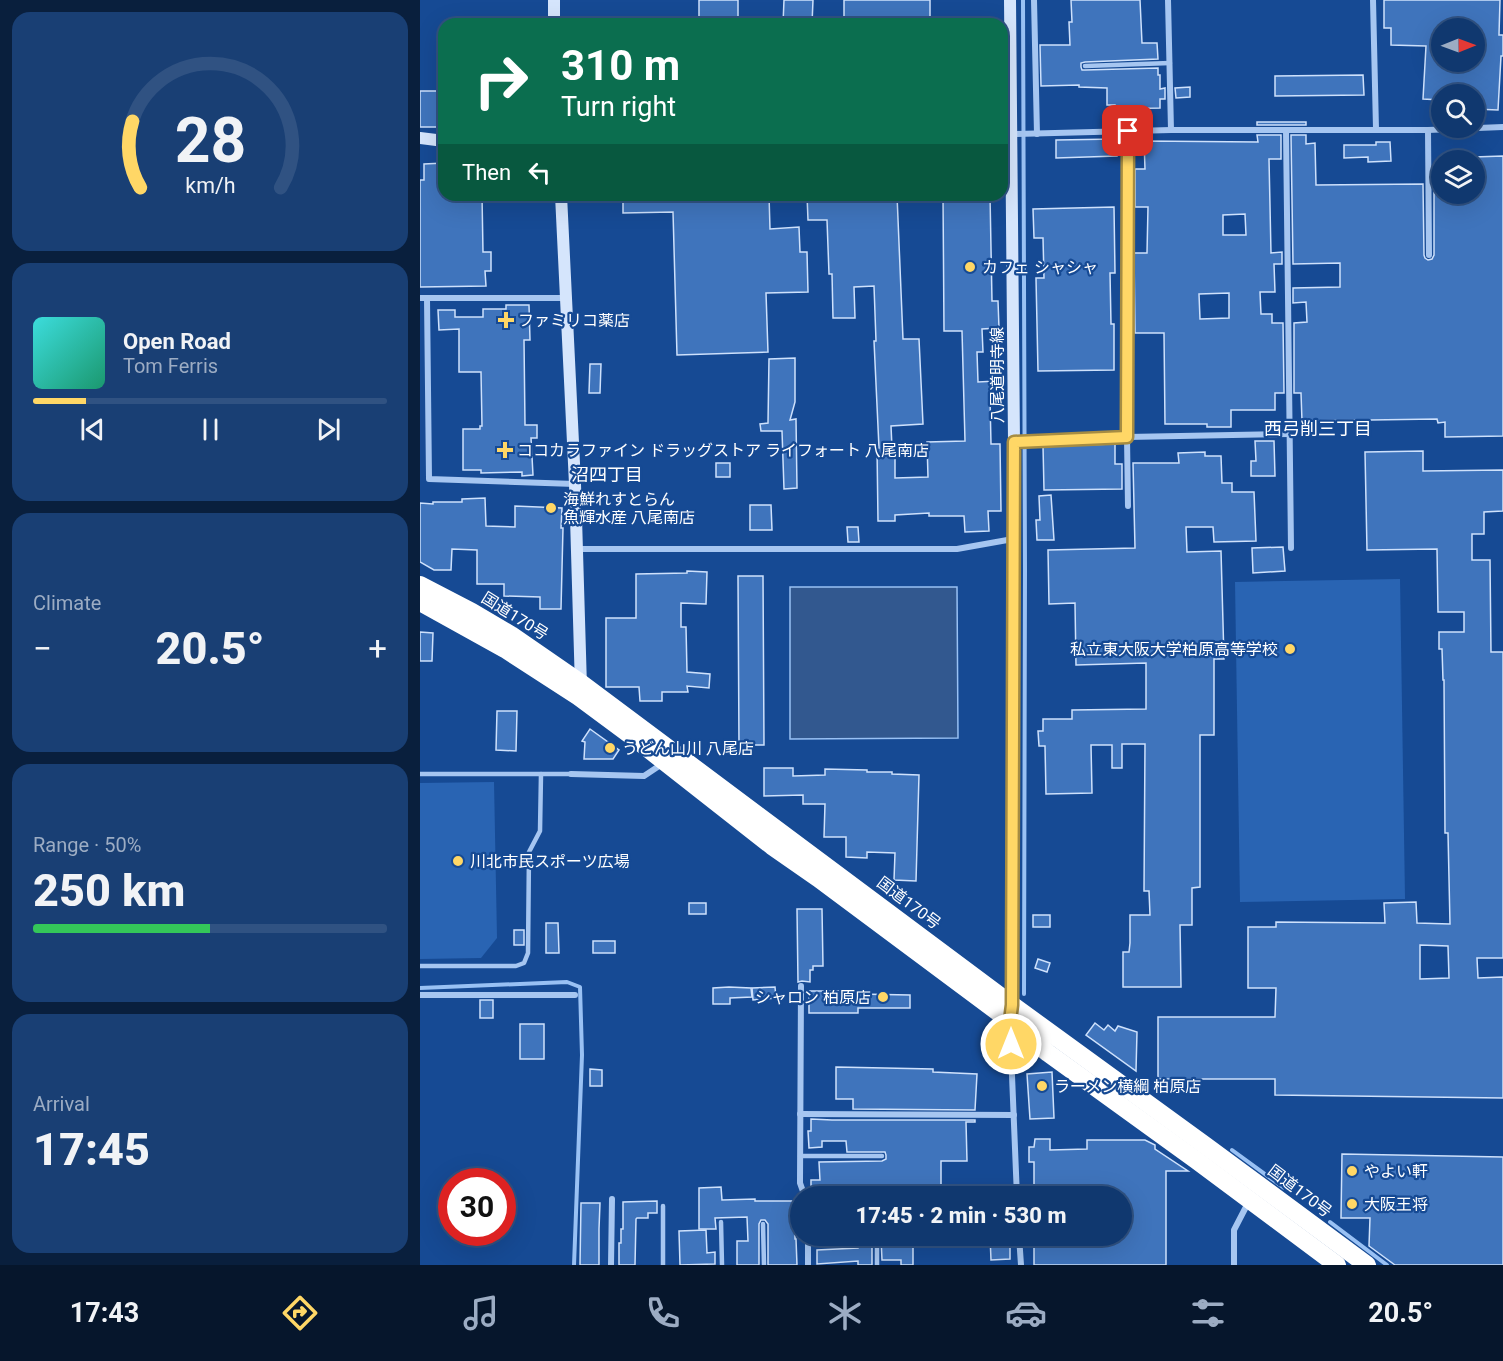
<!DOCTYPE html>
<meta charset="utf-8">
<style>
body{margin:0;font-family:Roboto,"Noto Sans JP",sans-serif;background:#193f74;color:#f1f3f6;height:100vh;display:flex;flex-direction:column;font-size:22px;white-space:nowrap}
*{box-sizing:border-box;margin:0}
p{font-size:20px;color:#9cacc3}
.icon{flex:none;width:33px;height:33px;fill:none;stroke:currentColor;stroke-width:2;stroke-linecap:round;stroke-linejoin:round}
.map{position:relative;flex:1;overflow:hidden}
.panel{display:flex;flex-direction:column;gap:12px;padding:12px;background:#091f3d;width:420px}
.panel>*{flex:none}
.guide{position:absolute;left:18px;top:18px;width:570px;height:183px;border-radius:18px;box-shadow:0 6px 24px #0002,0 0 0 2px #305282;background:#0b6e4f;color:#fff;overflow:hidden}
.needle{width:39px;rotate:89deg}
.buttons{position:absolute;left:1011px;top:18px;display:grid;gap:12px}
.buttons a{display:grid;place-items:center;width:54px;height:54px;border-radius:50%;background:#10386f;box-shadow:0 6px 24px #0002,0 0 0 2px #305282;font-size:30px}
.speed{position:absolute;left:18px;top:1168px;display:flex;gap:12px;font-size:30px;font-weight:700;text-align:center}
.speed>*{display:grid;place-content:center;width:78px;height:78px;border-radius:50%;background:#10386f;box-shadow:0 6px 24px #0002,0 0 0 2px #305282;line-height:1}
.speed .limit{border:9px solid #d22;background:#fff;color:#111}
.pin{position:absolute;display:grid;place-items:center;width:51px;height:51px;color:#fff;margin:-26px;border-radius:12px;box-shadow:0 3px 9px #0006}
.me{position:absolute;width:66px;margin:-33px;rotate:0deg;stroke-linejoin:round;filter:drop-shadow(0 0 4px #0008)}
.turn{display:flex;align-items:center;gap:21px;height:126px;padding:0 24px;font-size:27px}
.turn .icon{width:78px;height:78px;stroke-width:2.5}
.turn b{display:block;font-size:42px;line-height:51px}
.then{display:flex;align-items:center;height:57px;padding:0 24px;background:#0003;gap:12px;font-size:22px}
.big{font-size:45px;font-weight:800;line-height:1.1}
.panel .tile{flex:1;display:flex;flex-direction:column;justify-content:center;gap:9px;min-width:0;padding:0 21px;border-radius:18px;background:#193f74}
.panel .dial{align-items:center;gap:0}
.dial svg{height:156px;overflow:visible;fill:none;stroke:#305282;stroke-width:7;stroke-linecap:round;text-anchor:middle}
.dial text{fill:#f1f3f6;stroke:none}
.song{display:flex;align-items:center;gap:18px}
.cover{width:72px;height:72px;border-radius:9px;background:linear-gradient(135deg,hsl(180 70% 55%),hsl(160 70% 35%))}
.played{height:6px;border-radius:3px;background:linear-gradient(90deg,#ffd766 15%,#305282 15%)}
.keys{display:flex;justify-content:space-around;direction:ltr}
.heat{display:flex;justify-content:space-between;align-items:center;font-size:33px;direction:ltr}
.charge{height:9px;border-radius:4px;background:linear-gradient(90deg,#34c759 50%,#305282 0)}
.trip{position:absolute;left:370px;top:1186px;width:342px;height:60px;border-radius:30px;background:#10386f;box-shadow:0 6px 24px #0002,0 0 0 2px #305282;font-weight:800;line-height:60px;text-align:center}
.tab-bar{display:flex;height:96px;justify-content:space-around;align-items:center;background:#06162c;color:#9cacc3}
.tab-bar .icon{width:42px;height:42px}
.tab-bar .current{color:#ffd766}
.tab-bar b{font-size:27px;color:#f1f3f6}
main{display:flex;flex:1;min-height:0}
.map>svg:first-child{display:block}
</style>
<main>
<section class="panel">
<div class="tile dial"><svg viewBox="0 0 100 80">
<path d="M14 69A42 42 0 1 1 86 69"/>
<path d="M14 69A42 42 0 0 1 10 35" stroke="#ffd766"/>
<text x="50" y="56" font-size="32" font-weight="700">28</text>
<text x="50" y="72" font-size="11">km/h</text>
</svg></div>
<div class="tile">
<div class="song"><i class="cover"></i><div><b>Open Road</b><p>Tom Ferris</p></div></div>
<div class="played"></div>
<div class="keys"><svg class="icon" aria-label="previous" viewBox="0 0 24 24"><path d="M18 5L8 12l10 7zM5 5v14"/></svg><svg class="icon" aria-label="pause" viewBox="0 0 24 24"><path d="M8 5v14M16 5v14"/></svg><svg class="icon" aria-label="next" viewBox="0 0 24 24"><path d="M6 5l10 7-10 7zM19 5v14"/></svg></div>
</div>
<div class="tile"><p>Climate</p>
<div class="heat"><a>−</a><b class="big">20.5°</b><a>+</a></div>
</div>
<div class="tile"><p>Range · 50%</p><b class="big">250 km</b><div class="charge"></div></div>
<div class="tile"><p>Arrival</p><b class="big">17:45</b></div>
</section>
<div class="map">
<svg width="1083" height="1265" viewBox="0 0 1083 1265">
<rect width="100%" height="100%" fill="#164a94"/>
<g fill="#2964b3">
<path d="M980,579L985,899L820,902L815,582Z"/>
<path d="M74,782L77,938L61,958L0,959V783Z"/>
</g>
<path fill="#32588f" stroke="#99c1f4" stroke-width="1.5" d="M370,587H537L538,738L370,739Z"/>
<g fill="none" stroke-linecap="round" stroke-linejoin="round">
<g stroke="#99c1f4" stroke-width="4">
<path d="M603,0L605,570L604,994"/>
<path d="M0,988L147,982L160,987L162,1055L154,1265"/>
<path d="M812,1150L864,1188"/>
<path d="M910,1222L967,1265"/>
</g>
</g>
<g fill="#3f74bc" stroke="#cee1fc" stroke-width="1.5" fill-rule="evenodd">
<rect x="279" y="0" width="39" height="24"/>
<path d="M364,0H393L392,24H363Z"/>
<rect x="424" y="0" width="86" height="24"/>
<path d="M651,0H720L722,43H737L738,59L665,62L661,63V67L662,70H665L738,68V75H740V89L745,88V99H740V108L695,109V105H687V88L659,87V85L621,86L620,45H650L649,22H652Z"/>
<path d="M964,0H1080L1079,35H1083V56H1081L1078,110L1054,109V94H1021V100L1003,99L1006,46L971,45V28H964ZM1022,28H1054V62H1022Z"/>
<path d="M943,75L944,95L855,96V76Z"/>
<path d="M770,87V97L756,98L755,88Z"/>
<rect x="0" y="91" width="24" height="36"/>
<rect x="837" y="122" width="49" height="3"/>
<path d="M837,135H861V159H849L851,253L862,252V264H854L855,292H840L841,314H852V323H863L864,393H855V410H811V427H787V424H745L744,333H715L714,253H727L728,207H715V169H725L724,141L838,142ZM825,214L826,235H803V215ZM809,293V318L780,319L779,294Z"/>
<path d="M871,135H886V144L895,143L896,185L1003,184L1004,255L1005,258L1008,260L1012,259L1014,255V184L1022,183V194H1054V157L1083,156V436L1025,437V422L1018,423L1017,419L882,421L881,393H874V323L887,322L886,302L873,303V288L920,287V263L873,264Z"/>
<path d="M697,139V156L636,158V140Z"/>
<path d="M956,142H970L971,161L948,162V157L924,158V145H956Z"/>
<path d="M24,163V195H62L63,252H71V271H65L66,286L0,287V180H4V164Z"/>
<path d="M203,195H349L350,229L379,227L380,252H387L388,292L346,293L348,352L257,355L253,212L203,213Z"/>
<path d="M387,195H477L483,339H499L503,424L471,426L472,448H475V478L508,477L507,442L545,441L542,331H524L523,195H570L572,301H578L579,328L562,329L563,352H557L558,382L576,381V398L570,399L571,444H580L581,511H568L569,531L545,532L544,516H509V513L475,515V521H458L457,448H459L454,341H456L454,286L434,287L435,318H413L412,274H409L407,220H388Z"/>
<path d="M694,207L695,273H690L691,324H694V370L618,371L616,278H624L623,238H614L613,209Z"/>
<path d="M86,305H109L110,340H104L105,425H117V438H111L113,475L102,476V472L61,473V470H43V429H60V426H62L61,372H39V329L19,330L18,310H35V317H63V309H86Z"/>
<path d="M375,358V402L370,420L376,419L377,488L364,489L362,431H341L340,424L348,423L349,359Z"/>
<path d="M170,364H181L180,393H169Z"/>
<path d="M835,441H854L855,476H831V461H836Z"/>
<path d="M695,444V464H702V489L624,490L623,446Z"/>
<path d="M1003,451V471L1083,470V511L1064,512V534H1052V560H1070L1071,652H1083V958H1057L1058,978L1083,977V1098L855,1095V1079H738V1017H855L856,988H828V927H856V922L965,923L964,903L996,902L997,923L1030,924L1028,833H1025L1024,680H1023L1022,649H1019V632H1044V612H1018L1017,549L947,550L945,452ZM1000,945L1028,946L1029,978L1000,979Z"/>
<path d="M785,452V456H801L802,483H812V492H834L836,541L794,542L793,527H766L767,552L801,551L804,659H794V735H780V887L772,888V925H760L761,987H703V952H709L710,943V915H730L729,891H724L725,744H702V768H692V745H671L672,793L626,794L625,746H619L618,731H623V719H652V710L726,709V663L656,665L655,603L629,604L628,550L715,548L713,463H759L758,453Z"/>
<rect x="296" y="463" width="14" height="14"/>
<path d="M631,495L634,540H617L616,520H620L619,496Z"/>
<path d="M65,498L66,526L95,527V506L142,508L141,528H143L141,609H120V597L84,596V584H57V550L32,549L31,570H14L0,562V503L13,504V502H42V499Z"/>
<path d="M330,505H351L352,530H330Z"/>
<path d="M427,527H438L439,542H428Z"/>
<path d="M863,547L865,571L833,573L832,548Z"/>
<path d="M267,571L287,572L286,604L261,603V627H266L267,672L290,674L289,688L267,686L268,692H242V701H220L219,687H186V618H216V574L267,573Z"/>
<path d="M318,576H343L344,745H319Z"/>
<path d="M0,632L13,633L12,661H0Z"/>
<path d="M77,711H97L96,751L76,750Z"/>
<path d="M170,729L199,750L193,759H164L165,742L162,741Z"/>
<path d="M344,768H373V776L405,775V769L447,770V772H472V774L499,775L496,881L474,880L475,853L447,852V858L426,857V837H404L405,804H383V795L344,796Z"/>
<rect x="269" y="903" width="17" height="11"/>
<path d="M377,909H402L403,966H393V970H390V982L382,981L378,982Z"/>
<rect x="613" y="915" width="17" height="12"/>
<path d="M126,923H138L139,953H126Z"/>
<rect x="94" y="930" width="10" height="15"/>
<rect x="173" y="941" width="22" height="12"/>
<path d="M618,959L630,963L627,972L615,968Z"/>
<path d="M309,987L331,988L332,997L310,998V1004H293V988Z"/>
<path d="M355,987L356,998L333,1000L332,988Z"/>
<path d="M389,991H438V994L490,995V1008H438V1013H389Z"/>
<rect x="60" y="1000" width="13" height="18"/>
<path d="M675,1023L684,1030L688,1025L695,1031L698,1026L717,1032L716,1071L666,1035Z"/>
<rect x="100" y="1024" width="24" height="35"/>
<path d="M416,1067L513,1069V1072L557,1074L555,1110L433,1109V1099H416Z"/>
<path d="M170,1069L182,1070V1086H170Z"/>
<path d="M632,1072L634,1118L610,1119L607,1074Z"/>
<path d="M391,1119L412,1120H555V1122H546L547,1161H521V1186L440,1188V1186L424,1187L421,1190L401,1195H391V1180H400L399,1162L462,1161L466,1159V1155L465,1152H427L426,1141H402V1147L389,1148L388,1131H391Z"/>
<path d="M615,1139H630V1150L667,1149V1140H725L735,1145V1149L768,1171H746V1265H614V1236H702V1197H614V1162H609V1147H614Z"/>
<path d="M922,1154L1083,1157V1265H975L949,1246L950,1218H921Z"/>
<path d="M301,1187L302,1200L335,1199V1201H380V1214H375V1239H376L377,1265H348V1224L345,1220H341L339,1224V1265H317V1241H328L327,1217L295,1218L296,1229H279V1188Z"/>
<path d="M237,1201V1213H228V1218H217L216,1219L215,1265H199V1243H201V1229H203V1202Z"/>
<path d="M161,1203H180L179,1229V1265H160Z"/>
<path d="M286,1230L287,1253L295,1252V1264L260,1265L259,1231Z"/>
<path d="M438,1236H452V1265H438V1261L397,1264V1250L438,1248Z"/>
<path d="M481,1236H493V1265H481V1260H462L461,1238H481Z"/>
<path d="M570,1236H586V1246H590V1259L571,1260Z"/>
</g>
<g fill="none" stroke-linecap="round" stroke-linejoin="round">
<g stroke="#a6c6f1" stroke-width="4.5">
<path d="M665,66L750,63"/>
<path d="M0,774H151"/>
<path d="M0,966H96L104,963L108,953L109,852L120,831L121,774"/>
<path d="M380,1156H462"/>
<path d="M301,1222L302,1265"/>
<path d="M343,1224L344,1265"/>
<path d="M457,1240V1265"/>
<path d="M388,1242L427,1241"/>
<path d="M243,1265V1206"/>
</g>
<g stroke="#a6c6f1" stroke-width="6">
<path d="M614,0L617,134"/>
<path d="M748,0L751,130"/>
<path d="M953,0L956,129"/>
<path d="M866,130L871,548"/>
<path d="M1008,130L1009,255"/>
<path d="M708,131L707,437L708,506"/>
<path d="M592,134L751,130H1008L1083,127"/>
<path d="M0,298H146"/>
<path d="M7,298L9,479L155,484"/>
<path d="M594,442L707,437L869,434"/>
<path d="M158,549H537L593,539"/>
<path d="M151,774L224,776L242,764"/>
<path d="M381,986L380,1183L385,1197"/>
<path d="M0,995H155"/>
<path d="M590,1027L597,1197"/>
<path d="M380,1114L594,1115"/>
<path d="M413,1197L425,1194L474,1192L597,1191"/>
<path d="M388,1236V1265"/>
<path d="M599,1236L601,1265"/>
<path d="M191,1265L192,1199"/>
<path d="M814,1265V1230L828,1203"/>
</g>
<g stroke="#d5e5fc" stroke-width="12">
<path d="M134,0V24"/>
<path d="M590,0L594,442L591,1010"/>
<path d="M0,138L24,141"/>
<path d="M141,195L155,484L161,687"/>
</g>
<g stroke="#fff" stroke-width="18">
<path d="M0,585L52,612L91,635L162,684L592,1005L786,1146L947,1265"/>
<path d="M0,602L85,649L159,697L213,737L352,846L398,878L590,1021L628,1053L776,1160L917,1265"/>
</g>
</g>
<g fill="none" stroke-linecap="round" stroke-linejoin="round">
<defs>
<path id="route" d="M591,1044L590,1021L592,1005L594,442L707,437L708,131"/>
</defs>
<use href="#route" stroke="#a68c42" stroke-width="15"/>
<use href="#route" stroke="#ffd766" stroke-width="10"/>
</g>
<g fill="#ffd766" stroke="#164a94" stroke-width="2">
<circle cx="550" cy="267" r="6"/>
<path d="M83 311h6v6h6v6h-6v6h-6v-6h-6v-6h6z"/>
<path d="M82 441h6v6h6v6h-6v6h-6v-6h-6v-6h6z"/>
<circle cx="131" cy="508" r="6"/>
<circle cx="870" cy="649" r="6"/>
<circle cx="190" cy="748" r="6"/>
<circle cx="38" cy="861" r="6"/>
<circle cx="463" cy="997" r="6"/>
<circle cx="622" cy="1086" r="6"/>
<circle cx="932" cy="1171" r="6"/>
<circle cx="932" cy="1204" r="6"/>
</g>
<g text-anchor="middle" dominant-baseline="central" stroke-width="4.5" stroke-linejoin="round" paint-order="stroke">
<g font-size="16" fill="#fff" stroke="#164a94" text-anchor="start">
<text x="562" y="267">カフェ シャシャ</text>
<text x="98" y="320">ファミリコ薬店</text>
<text x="97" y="450">ココカラファイン ドラッグストア ライフォート 八尾南店</text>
<text x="143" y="499">海鮮れすとらん<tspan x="143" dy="18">魚輝水産 八尾南店</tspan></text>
<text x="858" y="649" text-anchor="end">私立東大阪大学柏原高等学校</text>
<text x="202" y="748">うどん山川 八尾店</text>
<text x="50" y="861">川北市民スポーツ広場</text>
<text x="451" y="997" text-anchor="end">シャロン 柏原店</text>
<text x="634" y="1086">ラーメン横綱 柏原店</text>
<text x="944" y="1171">やよい軒</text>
<text x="944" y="1204">大阪王将</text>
</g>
<g font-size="16" fill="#fff" stroke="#164a94">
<text transform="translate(577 375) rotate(-90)">八尾道明寺線</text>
<text transform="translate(95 616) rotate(32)">国道170号</text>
<text transform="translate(489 903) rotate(37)">国道170号</text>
<text transform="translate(880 1191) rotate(37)">国道170号</text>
</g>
<g font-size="18" fill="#fff" stroke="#164a94">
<text x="898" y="428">西弓削三丁目</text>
<text x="187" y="474">沼四丁目</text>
</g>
</g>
</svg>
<div class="buttons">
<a><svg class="needle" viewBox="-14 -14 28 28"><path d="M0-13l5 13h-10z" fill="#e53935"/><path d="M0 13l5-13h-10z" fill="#9cacc3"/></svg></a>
<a><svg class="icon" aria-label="search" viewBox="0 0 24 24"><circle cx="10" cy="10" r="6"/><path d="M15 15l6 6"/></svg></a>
<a><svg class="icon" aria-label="layers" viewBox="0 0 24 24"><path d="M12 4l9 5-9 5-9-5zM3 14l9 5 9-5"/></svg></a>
</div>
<div class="speed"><div class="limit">30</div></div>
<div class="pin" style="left:708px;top:131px;background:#d93025"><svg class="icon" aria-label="arrive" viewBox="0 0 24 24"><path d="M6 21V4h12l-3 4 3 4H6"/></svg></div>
<svg class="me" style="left:591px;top:1044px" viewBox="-20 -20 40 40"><circle r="17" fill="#ffd766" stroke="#fff" stroke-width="3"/><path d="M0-11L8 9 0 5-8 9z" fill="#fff"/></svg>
<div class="trip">17:45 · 2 min · 530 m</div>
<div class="guide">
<div class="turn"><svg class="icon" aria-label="right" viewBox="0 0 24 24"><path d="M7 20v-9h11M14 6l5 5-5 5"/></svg><div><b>310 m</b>Turn right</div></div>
<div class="then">Then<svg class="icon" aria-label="left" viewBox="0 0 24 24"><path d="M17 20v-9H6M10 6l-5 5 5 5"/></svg></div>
</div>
</div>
</main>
<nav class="tab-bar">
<b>17:43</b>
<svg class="icon current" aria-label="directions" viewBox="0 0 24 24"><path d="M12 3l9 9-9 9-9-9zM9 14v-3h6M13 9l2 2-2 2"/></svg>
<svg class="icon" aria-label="music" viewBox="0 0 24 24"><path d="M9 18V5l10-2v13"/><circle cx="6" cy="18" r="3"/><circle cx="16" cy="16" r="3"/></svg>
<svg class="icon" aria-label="phone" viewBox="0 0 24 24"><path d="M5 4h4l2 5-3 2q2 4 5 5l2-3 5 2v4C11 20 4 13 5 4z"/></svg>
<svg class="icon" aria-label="climate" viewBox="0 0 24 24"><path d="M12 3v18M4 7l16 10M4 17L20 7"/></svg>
<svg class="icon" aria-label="car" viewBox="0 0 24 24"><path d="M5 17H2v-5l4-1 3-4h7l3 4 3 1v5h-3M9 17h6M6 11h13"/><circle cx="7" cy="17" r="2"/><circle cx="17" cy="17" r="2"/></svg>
<svg class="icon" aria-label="filters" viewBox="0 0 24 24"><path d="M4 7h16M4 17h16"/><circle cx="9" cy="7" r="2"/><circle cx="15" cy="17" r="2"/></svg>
<b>20.5°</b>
</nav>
